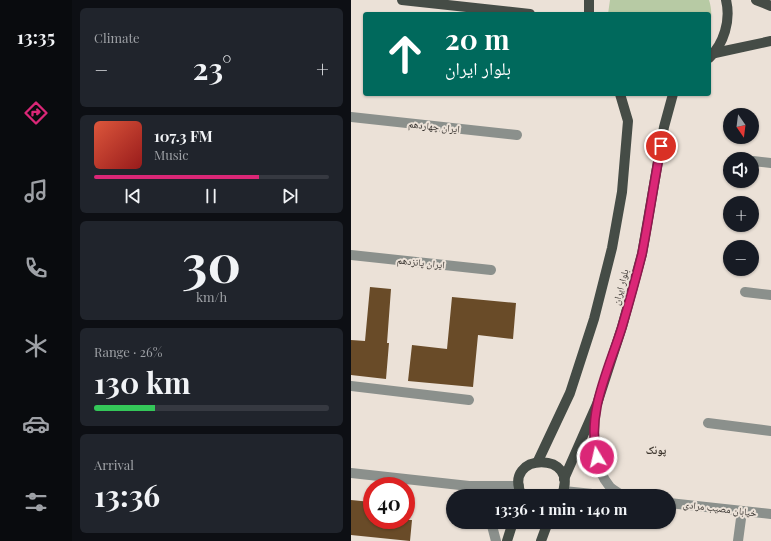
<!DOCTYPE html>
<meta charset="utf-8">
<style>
body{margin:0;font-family:"Playfair Display","Noto Naskh Arabic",serif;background:#20242c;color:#f1f3f6;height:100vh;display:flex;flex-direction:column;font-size:15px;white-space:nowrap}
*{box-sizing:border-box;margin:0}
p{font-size:13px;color:#9ea1a6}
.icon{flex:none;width:22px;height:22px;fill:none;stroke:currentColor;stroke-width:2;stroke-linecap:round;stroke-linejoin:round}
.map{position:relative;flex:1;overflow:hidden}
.sheet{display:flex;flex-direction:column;gap:8px;padding:8px;background:#0d0f14;width:279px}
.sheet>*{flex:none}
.banner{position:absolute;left:12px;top:12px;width:348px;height:84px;border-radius:4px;box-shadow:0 1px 3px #0004;background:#00695c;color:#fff;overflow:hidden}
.needle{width:26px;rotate:166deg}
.fabs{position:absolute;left:372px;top:108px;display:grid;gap:8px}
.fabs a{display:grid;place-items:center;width:36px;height:36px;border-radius:50%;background:#171b24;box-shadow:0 1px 3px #0004;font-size:20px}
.speed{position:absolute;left:12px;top:477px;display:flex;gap:8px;font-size:20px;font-weight:700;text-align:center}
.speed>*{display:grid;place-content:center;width:52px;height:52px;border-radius:50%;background:#171b24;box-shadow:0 1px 3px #0004;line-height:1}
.speed .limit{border:6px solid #d22;background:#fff;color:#111}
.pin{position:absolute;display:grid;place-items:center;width:34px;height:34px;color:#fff;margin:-17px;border:2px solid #fff;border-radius:50%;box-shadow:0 1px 4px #0007}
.me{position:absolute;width:44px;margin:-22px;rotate:351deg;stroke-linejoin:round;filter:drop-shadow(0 0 3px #0008)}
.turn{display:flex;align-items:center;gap:14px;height:84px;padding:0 16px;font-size:18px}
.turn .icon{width:52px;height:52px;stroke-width:2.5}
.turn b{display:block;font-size:28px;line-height:34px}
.big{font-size:30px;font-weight:700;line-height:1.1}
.sheet .card{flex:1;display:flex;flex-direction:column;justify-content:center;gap:6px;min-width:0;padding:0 14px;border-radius:6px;background:#20242c}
.sheet .dial{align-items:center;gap:0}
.dial b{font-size:52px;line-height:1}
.song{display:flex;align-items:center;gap:12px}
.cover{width:48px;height:48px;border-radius:6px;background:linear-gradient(135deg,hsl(10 70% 55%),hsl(0 70% 35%))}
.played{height:4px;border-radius:2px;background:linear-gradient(90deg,#db2777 70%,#363941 70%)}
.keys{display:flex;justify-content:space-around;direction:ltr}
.heat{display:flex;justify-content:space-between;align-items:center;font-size:22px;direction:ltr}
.charge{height:6px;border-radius:3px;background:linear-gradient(90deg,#34c759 26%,#363941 0)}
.trip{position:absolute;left:95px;top:489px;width:230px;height:40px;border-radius:20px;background:#171b24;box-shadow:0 1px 3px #0004;font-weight:700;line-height:40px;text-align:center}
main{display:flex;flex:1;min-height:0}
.tab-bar{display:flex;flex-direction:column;width:72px;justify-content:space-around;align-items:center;background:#090b0e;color:#9ea1a6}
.tab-bar .icon{width:28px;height:28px}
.tab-bar .on{color:#db2777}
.tab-bar b{font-size:18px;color:#f1f3f6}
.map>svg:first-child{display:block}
</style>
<main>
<nav class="tab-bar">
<b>13:35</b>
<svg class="icon on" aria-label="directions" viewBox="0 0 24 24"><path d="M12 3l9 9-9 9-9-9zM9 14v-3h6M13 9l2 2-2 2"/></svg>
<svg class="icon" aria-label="music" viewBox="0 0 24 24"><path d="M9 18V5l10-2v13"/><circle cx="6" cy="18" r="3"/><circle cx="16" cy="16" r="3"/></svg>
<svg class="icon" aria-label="phone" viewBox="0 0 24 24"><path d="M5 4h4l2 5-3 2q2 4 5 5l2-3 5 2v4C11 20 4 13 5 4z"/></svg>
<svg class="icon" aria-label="climate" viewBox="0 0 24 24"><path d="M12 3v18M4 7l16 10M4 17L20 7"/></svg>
<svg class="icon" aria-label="car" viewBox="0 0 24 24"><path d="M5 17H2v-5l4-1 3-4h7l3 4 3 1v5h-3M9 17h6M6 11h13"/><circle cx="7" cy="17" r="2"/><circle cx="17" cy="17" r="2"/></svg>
<svg class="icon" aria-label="filters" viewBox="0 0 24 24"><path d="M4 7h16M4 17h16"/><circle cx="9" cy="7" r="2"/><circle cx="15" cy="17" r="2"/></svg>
</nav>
<section class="sheet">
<div class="card"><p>Climate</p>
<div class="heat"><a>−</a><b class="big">23°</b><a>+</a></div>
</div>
<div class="card">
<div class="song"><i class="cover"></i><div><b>107.3 FM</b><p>Music</p></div></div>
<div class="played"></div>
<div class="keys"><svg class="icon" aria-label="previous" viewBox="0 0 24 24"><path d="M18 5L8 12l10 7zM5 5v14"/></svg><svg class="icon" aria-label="pause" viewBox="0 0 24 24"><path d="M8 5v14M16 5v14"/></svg><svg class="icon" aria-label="next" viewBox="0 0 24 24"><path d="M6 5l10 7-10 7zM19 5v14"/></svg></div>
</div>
<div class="card dial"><b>30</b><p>km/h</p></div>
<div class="card"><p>Range · 26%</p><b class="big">130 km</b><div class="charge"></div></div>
<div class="card"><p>Arrival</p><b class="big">13:36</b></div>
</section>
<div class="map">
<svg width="420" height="541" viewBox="0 0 420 541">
<rect width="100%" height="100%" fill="#ebe1d7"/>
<path fill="#b7caa4" d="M259,0H358C361,9 361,19 358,28V14H257Z"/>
<g fill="#694b28">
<path d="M19,287L40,289L36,343H38L35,379L0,375V340L14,341Z"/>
<path d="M101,297L165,303L162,339L127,335L122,387L57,381L61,345L96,349Z"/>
<path d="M0,500L20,502L18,520H61L59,541L0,535Z"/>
</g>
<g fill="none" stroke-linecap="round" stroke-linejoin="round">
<g stroke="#8b908c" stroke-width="10">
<path d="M0,117L166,135"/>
<path d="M402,161L420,163"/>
<path d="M0,255L140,270"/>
<path d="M394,292L420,295"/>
<path d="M0,386L118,400"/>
<path d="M245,410C241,434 242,467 259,487C262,490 268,493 271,496"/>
<path d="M357,423L420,431"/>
<path d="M0,473L118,486H168"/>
<path d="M118,486L126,496"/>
<path d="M213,491L260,496"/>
<path d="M318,503L420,514"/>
<path d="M140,522L145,541"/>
<path d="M387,541L391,511"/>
</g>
<g stroke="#454c46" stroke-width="10">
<path d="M51,0L179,14"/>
<path d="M405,0L420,6"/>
<path d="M238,14V0"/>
<path d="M364,53L420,41"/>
<path d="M358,58C373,44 380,20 375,0"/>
<path d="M187,461L219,393L243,319L261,248L271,192L277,121L269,94"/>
<path d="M213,479L246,404L271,327L291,254L313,127L322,94"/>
<path d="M171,496C149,451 232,451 210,496"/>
<path d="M156,541L162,522"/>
<path d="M190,541L197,522"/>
</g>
</g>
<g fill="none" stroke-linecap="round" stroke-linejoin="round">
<defs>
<path id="route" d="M246,457C235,413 258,369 271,327C278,303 285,278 291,254C298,218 303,182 310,146"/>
</defs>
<use href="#route" stroke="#8e194d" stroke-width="10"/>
<use href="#route" stroke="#db2777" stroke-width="7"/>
</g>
<g text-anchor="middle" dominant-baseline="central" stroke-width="4" stroke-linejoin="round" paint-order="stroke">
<g font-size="10" fill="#37332f" stroke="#ebe1d7">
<text transform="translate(83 126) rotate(6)">ایران چهاردهم</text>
<text transform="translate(70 262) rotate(6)">ایران پانزدهم</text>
<text transform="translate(269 287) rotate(-75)">بلوار ایران</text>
<text transform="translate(369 508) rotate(7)">خیابان مصیب مرادی</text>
</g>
<g font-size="11" font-weight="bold" fill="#3c352d" stroke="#ebe1d7">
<text x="305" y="449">پونک</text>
</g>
</g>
</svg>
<div class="fabs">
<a><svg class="needle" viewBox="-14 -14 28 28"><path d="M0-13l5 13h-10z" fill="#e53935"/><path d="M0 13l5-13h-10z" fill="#9ea1a6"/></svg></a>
<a><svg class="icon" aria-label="sound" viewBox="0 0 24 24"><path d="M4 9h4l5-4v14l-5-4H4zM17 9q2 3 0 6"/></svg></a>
<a>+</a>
<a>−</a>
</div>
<div class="speed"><div class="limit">40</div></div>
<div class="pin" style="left:310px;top:146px;background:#d93025"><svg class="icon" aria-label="arrive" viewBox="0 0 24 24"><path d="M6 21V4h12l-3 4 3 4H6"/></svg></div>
<svg class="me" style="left:246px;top:457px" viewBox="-20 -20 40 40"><circle r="17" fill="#db2777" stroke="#fff" stroke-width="3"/><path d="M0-11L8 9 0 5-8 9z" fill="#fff"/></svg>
<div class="trip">13:36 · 1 min · 140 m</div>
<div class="banner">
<div class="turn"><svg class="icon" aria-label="ahead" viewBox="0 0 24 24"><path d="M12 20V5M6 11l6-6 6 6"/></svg><div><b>20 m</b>بلوار ایران</div></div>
</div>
</div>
</main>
